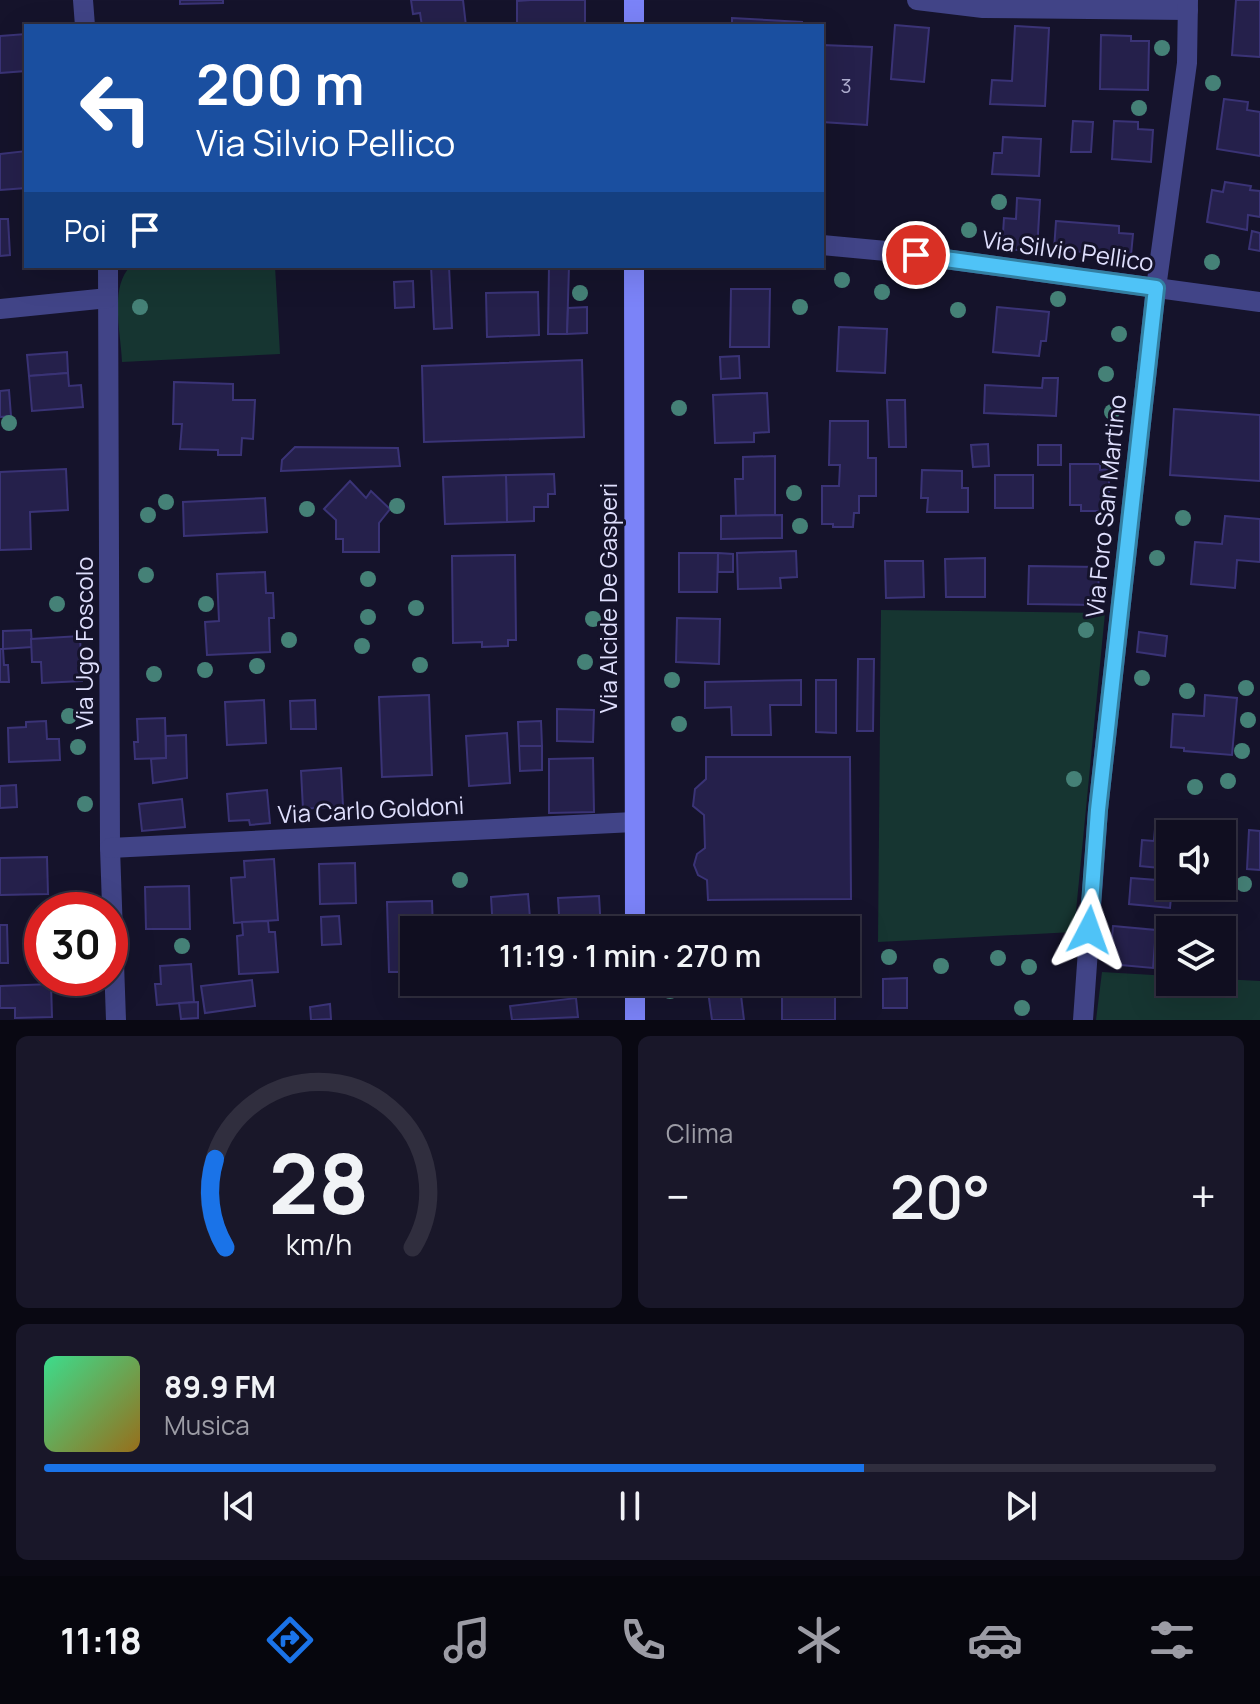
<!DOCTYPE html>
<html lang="it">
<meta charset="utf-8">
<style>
body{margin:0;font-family:Manrope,sans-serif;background:#191729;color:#f1f3f6;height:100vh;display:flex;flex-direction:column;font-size:30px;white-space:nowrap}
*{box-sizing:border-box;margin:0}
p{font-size:26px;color:#9c9ca5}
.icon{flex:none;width:44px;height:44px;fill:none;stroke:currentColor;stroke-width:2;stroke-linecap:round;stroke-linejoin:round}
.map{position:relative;height:1020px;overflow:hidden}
.drawer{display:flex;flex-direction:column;gap:16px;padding:16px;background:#090812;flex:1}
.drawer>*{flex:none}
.top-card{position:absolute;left:24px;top:24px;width:800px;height:244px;border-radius:0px;box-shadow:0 8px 32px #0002,0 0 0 2px #302e3e;background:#1a4fa0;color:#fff;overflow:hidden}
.buttons{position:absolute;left:1156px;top:820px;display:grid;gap:16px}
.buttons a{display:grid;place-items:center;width:80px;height:80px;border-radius:0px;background:#100e20;box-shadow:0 8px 32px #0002,0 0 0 2px #302e3e;font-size:40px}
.speed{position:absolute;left:24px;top:892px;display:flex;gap:16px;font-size:40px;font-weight:700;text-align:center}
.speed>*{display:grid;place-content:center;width:104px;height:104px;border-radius:50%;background:#100e20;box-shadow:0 8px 32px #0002,0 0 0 2px #302e3e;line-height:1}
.speed .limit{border:12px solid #d22;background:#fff;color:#111}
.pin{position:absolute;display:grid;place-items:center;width:68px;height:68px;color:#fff;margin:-34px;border:4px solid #fff;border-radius:50%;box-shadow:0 2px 8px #0007}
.me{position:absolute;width:88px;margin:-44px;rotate:4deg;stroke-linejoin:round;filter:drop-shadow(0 0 6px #0008)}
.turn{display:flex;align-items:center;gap:28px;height:168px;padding:0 40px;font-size:36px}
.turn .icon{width:104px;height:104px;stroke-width:2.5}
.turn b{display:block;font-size:56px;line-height:68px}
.then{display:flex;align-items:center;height:76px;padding:0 40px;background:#0003;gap:16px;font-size:30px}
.big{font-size:60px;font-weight:600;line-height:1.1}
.drawer .widget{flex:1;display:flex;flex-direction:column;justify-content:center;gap:12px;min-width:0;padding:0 28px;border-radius:12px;background:#191729}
.drawer .dial{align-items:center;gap:0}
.dial svg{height:208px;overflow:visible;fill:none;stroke:#302e3e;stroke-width:7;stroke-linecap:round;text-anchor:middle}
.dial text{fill:#f1f3f6;stroke:none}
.song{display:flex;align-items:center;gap:24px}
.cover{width:96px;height:96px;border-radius:12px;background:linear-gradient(135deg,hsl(150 70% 55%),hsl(40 70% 35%))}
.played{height:8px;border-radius:4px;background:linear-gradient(90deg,#1a73e8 70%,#302e3e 70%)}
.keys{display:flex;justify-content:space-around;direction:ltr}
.heat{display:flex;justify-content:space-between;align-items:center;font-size:44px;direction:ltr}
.drawer .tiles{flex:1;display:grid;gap:16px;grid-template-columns:1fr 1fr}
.widget:last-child{grid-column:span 2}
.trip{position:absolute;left:400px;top:916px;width:460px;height:80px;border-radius:0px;background:#100e20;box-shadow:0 8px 32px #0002,0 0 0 2px #302e3e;font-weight:600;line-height:80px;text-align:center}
.tab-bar{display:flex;height:128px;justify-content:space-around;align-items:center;background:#06060d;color:#9c9ca5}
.tab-bar .icon{width:56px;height:56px}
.tab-bar .current{color:#1a73e8}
.tab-bar b{font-size:36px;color:#f1f3f6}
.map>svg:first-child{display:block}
</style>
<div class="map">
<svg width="1260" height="1020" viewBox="0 0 1260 1020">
<rect width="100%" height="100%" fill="#15132b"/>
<g fill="#163531">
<path d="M131,266H275L280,354L122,362C121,334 109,286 131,266Z"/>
<path d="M881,610L1105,613L1074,932L878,942Z"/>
<path d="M1102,972L1170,976V982H1222V979L1260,981V1020H1096Z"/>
</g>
<g fill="#25204b" stroke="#3a3376" stroke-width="2">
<path d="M180,0H223V3L180,4Z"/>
<path d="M411,0H463L466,26H422L420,13L413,14Z"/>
<path d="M531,0H585V26H509H517V1Z"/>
<path d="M1236,0H1260V57L1232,55Z"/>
<path d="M732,18L802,22V26H732Z"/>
<path d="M895,25L929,28L924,82L891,79Z"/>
<path d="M1015,26L1049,28L1045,106L990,104L992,80L1012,81Z"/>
<path d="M26,34V71L0,73V36Z"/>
<path d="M1101,35L1131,36V41H1149L1148,90L1100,89Z"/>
<path d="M822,45L872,47L867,125L822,122Z"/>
<path d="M1224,99L1248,102L1247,110L1260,112V156L1217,149Z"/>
<path d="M1073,121L1093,122L1091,152H1071Z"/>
<path d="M1114,121L1138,122V129L1153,130L1151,162L1112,159Z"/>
<path d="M1003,137L1041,139L1039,176L992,174L994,153H1002Z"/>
<path d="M26,151V188L0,190V154Z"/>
<path d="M1225,182L1251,186L1250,190L1260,191V217L1248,215L1247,230L1207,222L1212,190L1223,192Z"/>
<path d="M1017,198L1040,200L1037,251L1002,249L1004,218L1016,219Z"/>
<path d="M0,219H8L10,255L0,256Z"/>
<path d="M1056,221L1119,226V233L1133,234L1131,255L1054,250Z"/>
<path d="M1252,231L1260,233V251L1249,249Z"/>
<path d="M431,266H449L452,328L434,329Z"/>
<path d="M549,266H569L567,334H548Z"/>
<path d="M413,281L414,307L395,308L394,282Z"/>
<path d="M731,289H770L769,347H730Z"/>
<path d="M538,292L539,335L487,337L486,293Z"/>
<path d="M587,307V333L567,334L568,308Z"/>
<path d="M997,307L1049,312L1046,341H1041L1039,356L993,352Z"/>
<path d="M839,327L887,329L885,373L837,371Z"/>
<path d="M67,352L68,373L29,376L27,355Z"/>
<path d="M739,356L740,378L721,379L720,357Z"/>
<path d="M582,360L584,437L424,442L422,366Z"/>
<path d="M68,373L69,386L81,385L83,407L32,411L29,376Z"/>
<path d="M1043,378H1058L1056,416L984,413L985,385L1042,388Z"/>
<path d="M174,382L233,384V400H255L253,439L242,438L241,455H218V450L180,449L182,424H173Z"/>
<path d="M9,390L11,416L0,417V391Z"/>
<path d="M767,393L769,432L754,433V442L715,443L713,395Z"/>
<path d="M887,400H905L906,447H889Z"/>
<path d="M1174,409L1260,415V481L1170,475Z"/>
<path d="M830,421H868V458H876V496H859V513H854L853,527H833V524H822V486H839L840,465H829Z"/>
<path d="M988,444L989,466L973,467L971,445Z"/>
<rect x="1038" y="445" width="23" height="20"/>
<path d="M295,447L398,448L400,466L281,471L282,460Z"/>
<path d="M775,456V515L736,516L735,479H743V457Z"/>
<path d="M1070,464H1100V470L1109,469V511H1081V505H1070Z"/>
<path d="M66,469L68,510L30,512L31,549L0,550V472Z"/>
<path d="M922,470L962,471V488H968V512H927L928,498H921Z"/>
<path d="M554,474L555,494H548V507H534V521L507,522L506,475Z"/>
<path d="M506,475L507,522L445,524L443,477Z"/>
<rect x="995" y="475" width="38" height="33"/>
<path d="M350,481L366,498L371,491L390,509L379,523V552H343V539H336V520L324,509Z"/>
<path d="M265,498L267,532L184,536L183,502Z"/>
<path d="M782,515V538L721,539V516Z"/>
<path d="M1225,516L1260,519V562L1237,560L1235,588L1191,584L1195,542L1222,544Z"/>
<path d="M796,551L797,577L780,578L781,588L738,589L737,553Z"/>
<path d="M679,553H718L717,592H679Z"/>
<path d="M718,553L733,554V572H718Z"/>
<path d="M515,555L516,640H508V646L482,647V642L453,643L452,556Z"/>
<path d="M985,558V597H946L945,559Z"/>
<path d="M885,561H923L924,597L886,598Z"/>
<path d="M1029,566L1099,567L1098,605L1028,604Z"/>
<path d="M265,572L266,593H273L274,618H269L270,652L207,655L205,622L219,621L217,574Z"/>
<path d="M677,618L720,619L719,664L676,662Z"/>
<path d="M31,630L32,647L3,649V631Z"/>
<path d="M1139,632L1167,636L1165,656L1137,652Z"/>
<path d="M80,636L82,681L42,683L41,662H32L31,639Z"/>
<path d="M0,649H3L4,665H8L9,682H0Z"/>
<path d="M858,659H874L873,731H857Z"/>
<path d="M801,680V705H770L771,735H732L731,707L705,708V682Z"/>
<path d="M816,680H836V733L816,732Z"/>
<path d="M429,695L432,775L382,777L379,697Z"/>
<path d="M1205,695L1237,698L1232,755L1184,751V748L1171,747L1173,714L1204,716Z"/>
<path d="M264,700L266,743L227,745L225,702Z"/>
<path d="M315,700L316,729H291L290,701Z"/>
<path d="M557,709L594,710L593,742L557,741Z"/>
<path d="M165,718L166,758L135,759L134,742H138L137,719Z"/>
<path d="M46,721L47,739H59L60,760L9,762L8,728L26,727V722Z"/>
<path d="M541,721L542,746H519L518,722Z"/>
<path d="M507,733L510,783L469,786L466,736Z"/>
<path d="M186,735L187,778L153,783L151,759L166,758V736Z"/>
<path d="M519,746H542V770L520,771Z"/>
<path d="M706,757H850L851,899L708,900L707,880L698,875L694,865L697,854L705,848L704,815L693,806L695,789L706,779Z"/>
<path d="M593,758L594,812L549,813V759Z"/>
<path d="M341,768L343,806L303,809L301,771Z"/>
<path d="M16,785L17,807L0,808V786Z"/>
<path d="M267,790L270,823L250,825L249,820L229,821L227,794Z"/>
<path d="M182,799L185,827L142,831L139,804Z"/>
<path d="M1155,829L1183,831V834H1170V869L1140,866L1142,840L1154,841Z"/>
<path d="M1249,830L1260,831V870L1247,869Z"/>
<path d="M47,857L48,894L0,895V858Z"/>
<path d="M274,859L278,920L234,923L231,878L245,877L244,861Z"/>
<path d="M355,863L356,903L320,904L319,864Z"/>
<path d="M1158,868L1170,869V881L1157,880Z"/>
<path d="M1131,878L1170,881V886H1172L1170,908L1129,904Z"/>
<path d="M189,886L190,929H146L145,887Z"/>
<path d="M528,894L531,930H493L491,897Z"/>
<path d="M599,896L601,930H560L558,898Z"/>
<path d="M432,901L433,930H414V972H389L387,902Z"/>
<path d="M339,916L341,944L322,945L321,917Z"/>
<path d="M268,921L269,932H275L278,972L239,974L237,936L243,935L242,922Z"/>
<path d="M0,925H7L8,963H0Z"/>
<path d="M1113,926L1156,930L1153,968L1110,964Z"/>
<path d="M191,964L194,1002L157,1005L155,984H161L160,966Z"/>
<path d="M907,978V1008H883V979Z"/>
<path d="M252,980L255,1006L205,1013L201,986Z"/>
<path d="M51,984L52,1017L15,1018V1008H0V986Z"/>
<path d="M740,987L744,1020H712L708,991Z"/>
<path d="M835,995V1020H782V996Z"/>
<path d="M576,998L578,1017L512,1020L510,1006Z"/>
<path d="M198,1002V1018L181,1019L179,1003Z"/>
<path d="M330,1004L331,1019L311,1020L310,1007Z"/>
</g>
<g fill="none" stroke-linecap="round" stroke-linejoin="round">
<g stroke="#414487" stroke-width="20">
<path d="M83,0L85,26"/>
<path d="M917,0L983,8L1188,10"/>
<path d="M822,245L886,251L1260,302"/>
<path d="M108,266L110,848L116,1020"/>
<path d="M0,309L108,298"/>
<path d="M110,848L634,822"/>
<path d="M1083,1020L1098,810L1156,288L1187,63L1188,0"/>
</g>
<g stroke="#7b83f8" stroke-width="20">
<path d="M634,0V26"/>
<path d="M634,266L635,930"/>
<path d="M635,982V1020"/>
</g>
</g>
<g fill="#458177">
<circle cx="1162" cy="48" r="8"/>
<circle cx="1213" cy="83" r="8"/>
<circle cx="1139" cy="108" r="8"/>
<circle cx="999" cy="202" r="8"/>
<circle cx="969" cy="230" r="8"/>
<circle cx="1212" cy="262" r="8"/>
<circle cx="842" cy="280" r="8"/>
<circle cx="882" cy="292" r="8"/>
<circle cx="580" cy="293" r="8"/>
<circle cx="1058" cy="299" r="8"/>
<circle cx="140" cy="307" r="8"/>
<circle cx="800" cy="307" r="8"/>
<circle cx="958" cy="310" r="8"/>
<circle cx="1119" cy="334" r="8"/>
<circle cx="1106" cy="374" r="8"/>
<circle cx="679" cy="408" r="8"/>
<circle cx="1112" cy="412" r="8"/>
<circle cx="9" cy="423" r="8"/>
<circle cx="794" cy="493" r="8"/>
<circle cx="166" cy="502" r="8"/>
<circle cx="397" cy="506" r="8"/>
<circle cx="307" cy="509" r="8"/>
<circle cx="148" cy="515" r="8"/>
<circle cx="1183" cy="518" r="8"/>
<circle cx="800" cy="526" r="8"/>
<circle cx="1157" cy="558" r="8"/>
<circle cx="146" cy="575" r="8"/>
<circle cx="368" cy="579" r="8"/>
<circle cx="57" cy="604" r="8"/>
<circle cx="206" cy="604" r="8"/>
<circle cx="416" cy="608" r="8"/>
<circle cx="368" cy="617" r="8"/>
<circle cx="593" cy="619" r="8"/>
<circle cx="1086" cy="630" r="8"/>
<circle cx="289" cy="640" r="8"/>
<circle cx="362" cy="646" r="8"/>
<circle cx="585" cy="662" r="8"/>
<circle cx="420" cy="665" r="8"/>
<circle cx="257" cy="666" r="8"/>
<circle cx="205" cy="670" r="8"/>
<circle cx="154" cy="674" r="8"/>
<circle cx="1142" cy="678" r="8"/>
<circle cx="672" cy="680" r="8"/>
<circle cx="1246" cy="688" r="8"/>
<circle cx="1187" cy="691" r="8"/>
<circle cx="69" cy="716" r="8"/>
<circle cx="1248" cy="720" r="8"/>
<circle cx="679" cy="724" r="8"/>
<circle cx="78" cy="747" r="8"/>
<circle cx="1242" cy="751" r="8"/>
<circle cx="1074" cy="779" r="8"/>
<circle cx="1228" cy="781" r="8"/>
<circle cx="1195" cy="787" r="8"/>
<circle cx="85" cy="804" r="8"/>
<circle cx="460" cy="880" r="8"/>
<circle cx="1244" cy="884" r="8"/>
<circle cx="182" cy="946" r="8"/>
<circle cx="889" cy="957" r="8"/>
<circle cx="998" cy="958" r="8"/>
<circle cx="941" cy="966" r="8"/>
<circle cx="1029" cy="967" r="8"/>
<circle cx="670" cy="991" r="8"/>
<circle cx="1022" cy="1008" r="8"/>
</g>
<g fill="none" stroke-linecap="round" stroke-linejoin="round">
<defs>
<path id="route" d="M916,255L1156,288L1098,810L1089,930"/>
</defs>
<use href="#route" stroke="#337fa1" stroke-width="20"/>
<use href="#route" stroke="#4fc3f7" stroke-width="14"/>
</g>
<g text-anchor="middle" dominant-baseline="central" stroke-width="6" stroke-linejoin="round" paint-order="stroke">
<g font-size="20" fill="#b0afd0">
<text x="846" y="85">3</text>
</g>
<g font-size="24" fill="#dfdffd" stroke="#15132b">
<text transform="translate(1068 250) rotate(8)">Via Silvio Pellico</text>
<text transform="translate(1105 506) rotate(-84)">Via Foro San Martino</text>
<text transform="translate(607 598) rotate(-90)">Via Alcide De Gasperi</text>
<text transform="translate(83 643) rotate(-90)">Via Ugo Foscolo</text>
<text transform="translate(371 809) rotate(-3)">Via Carlo Goldoni</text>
</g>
</g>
</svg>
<div class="buttons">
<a><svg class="icon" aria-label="sound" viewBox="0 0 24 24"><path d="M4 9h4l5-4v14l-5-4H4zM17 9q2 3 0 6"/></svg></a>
<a><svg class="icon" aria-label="layers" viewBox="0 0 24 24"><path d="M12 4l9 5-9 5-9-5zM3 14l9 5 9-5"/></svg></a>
</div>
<div class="speed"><div class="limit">30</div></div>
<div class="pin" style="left:916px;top:255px;background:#d93025"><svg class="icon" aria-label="arrive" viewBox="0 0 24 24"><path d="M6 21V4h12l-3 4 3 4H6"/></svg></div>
<svg class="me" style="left:1089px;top:930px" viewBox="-20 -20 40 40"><path d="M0-17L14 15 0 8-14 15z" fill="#4fc3f7" stroke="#fff" stroke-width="4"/></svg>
<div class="trip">11:19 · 1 min · 270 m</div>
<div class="top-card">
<div class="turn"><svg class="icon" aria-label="left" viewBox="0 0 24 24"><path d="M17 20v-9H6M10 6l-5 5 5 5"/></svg><div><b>200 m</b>Via Silvio Pellico</div></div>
<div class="then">Poi<svg class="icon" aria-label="arrive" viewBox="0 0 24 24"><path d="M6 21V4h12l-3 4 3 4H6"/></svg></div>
</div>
</div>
<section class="drawer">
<div class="tiles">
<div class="widget dial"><svg viewBox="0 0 100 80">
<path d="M14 69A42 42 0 1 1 86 69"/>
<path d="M14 69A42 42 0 0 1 10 35" stroke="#1a73e8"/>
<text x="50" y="56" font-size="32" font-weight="700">28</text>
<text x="50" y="72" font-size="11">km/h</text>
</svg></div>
<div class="widget"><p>Clima</p>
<div class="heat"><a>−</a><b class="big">20°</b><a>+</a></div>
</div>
<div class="widget">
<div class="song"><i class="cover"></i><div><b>89.9 FM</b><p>Musica</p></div></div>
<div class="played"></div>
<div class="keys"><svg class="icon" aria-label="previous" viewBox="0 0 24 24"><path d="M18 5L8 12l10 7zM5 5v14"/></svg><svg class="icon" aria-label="pause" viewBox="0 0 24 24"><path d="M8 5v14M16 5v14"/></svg><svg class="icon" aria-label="next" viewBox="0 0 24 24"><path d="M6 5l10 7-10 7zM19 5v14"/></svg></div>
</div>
</div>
</section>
<nav class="tab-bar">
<b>11:18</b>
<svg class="icon current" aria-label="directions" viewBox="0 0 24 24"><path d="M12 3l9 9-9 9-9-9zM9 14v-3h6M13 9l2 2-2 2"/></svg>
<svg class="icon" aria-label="music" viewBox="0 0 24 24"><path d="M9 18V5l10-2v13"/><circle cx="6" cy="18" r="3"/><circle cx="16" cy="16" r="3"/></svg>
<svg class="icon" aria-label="phone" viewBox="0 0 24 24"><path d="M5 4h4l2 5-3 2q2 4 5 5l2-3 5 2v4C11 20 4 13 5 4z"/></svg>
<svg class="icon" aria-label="climate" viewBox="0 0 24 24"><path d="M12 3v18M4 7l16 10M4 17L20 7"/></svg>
<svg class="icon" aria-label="car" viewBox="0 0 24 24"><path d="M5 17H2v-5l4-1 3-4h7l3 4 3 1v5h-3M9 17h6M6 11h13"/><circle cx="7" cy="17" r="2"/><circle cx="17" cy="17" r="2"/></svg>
<svg class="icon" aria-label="filters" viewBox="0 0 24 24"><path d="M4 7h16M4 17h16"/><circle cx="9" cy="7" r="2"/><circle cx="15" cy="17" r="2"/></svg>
</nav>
